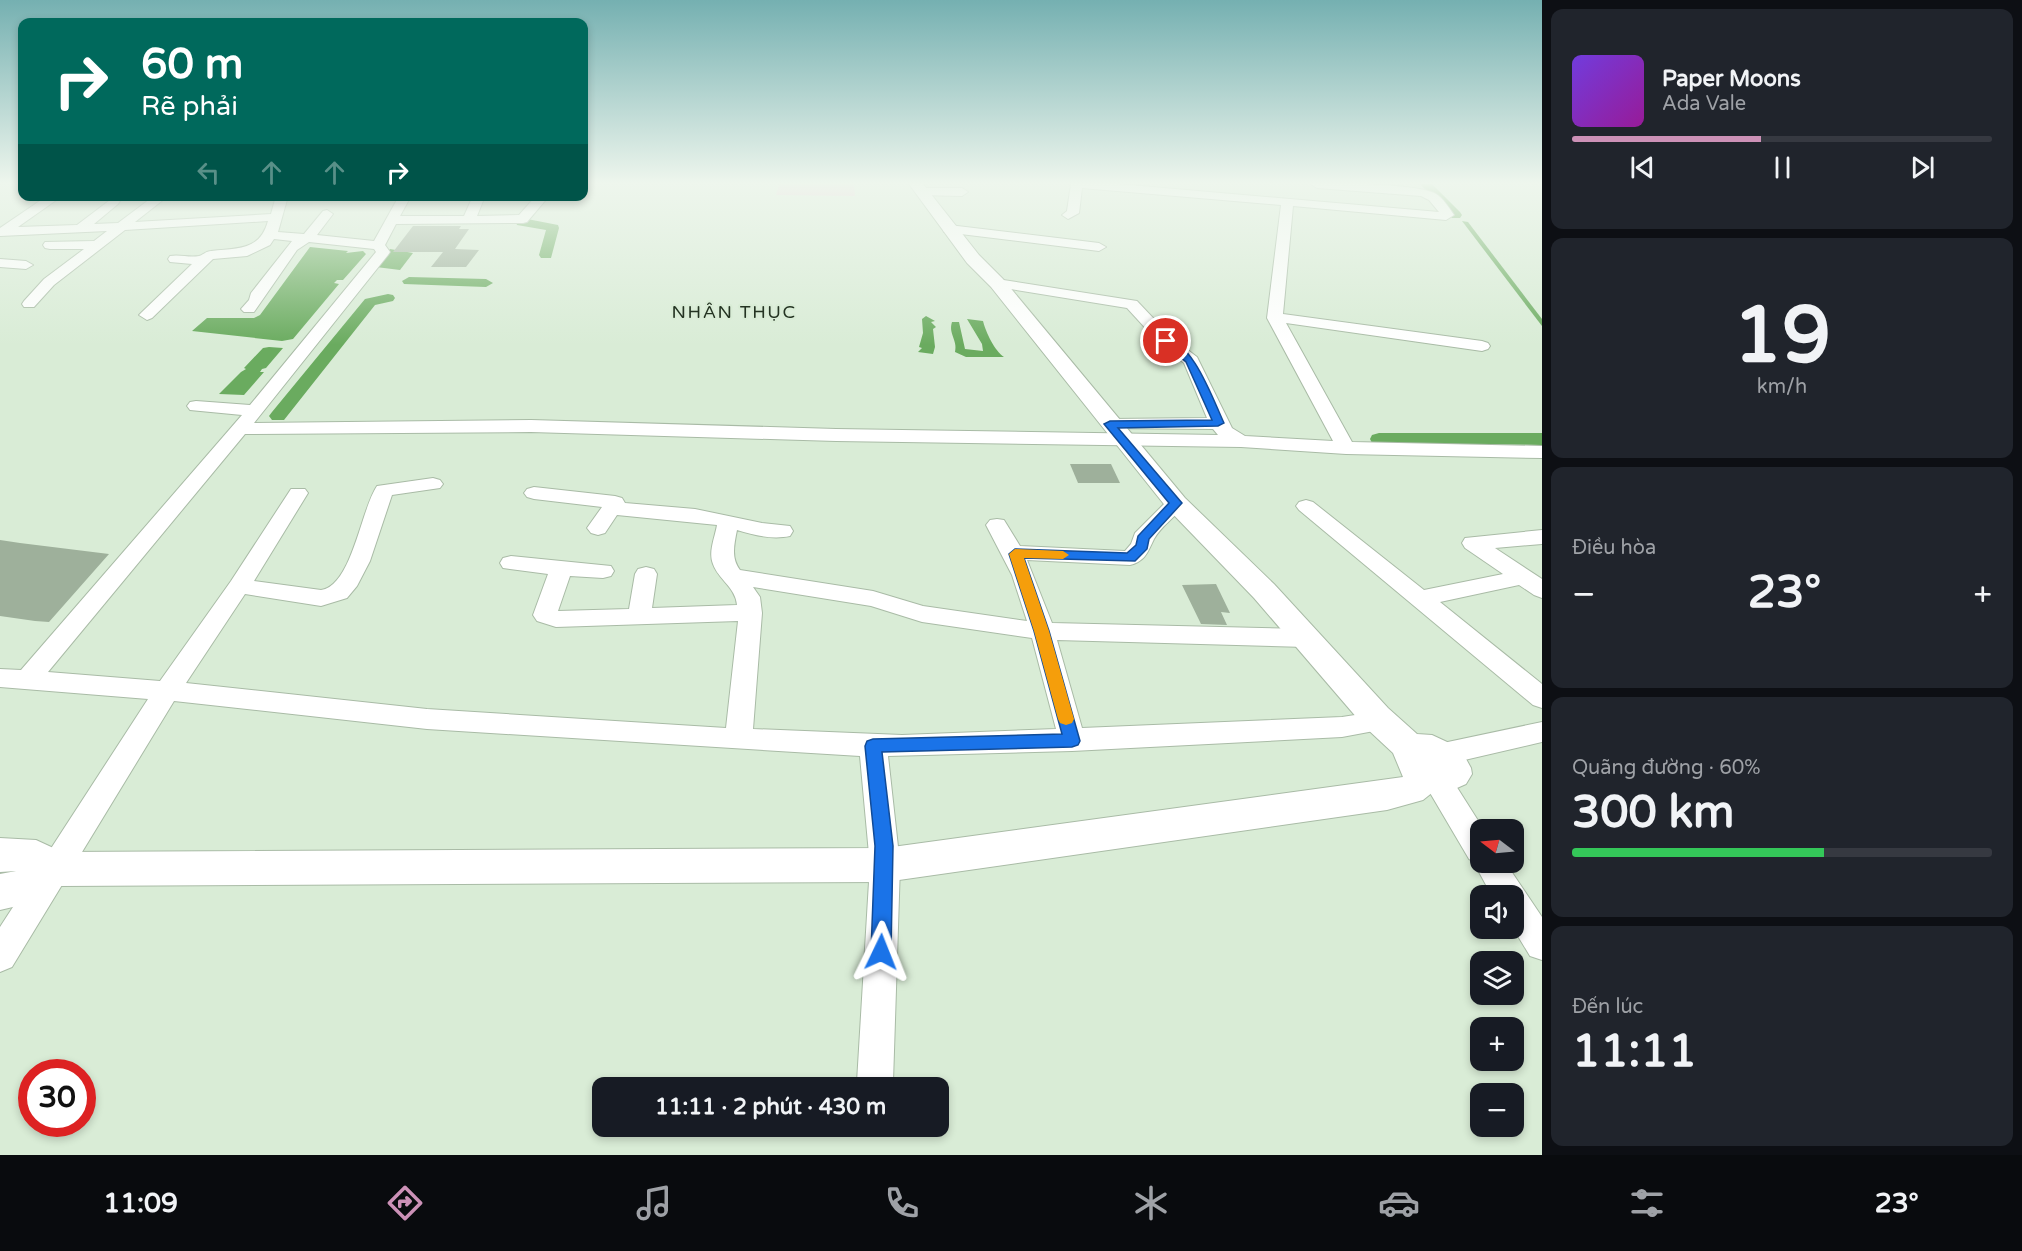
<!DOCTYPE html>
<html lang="vi">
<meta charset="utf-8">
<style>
body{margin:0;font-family:"Varela Round",sans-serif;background:#20242c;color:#f1f3f6;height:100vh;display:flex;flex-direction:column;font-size:22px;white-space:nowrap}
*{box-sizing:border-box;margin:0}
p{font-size:20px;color:#9ea1a6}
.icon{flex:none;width:33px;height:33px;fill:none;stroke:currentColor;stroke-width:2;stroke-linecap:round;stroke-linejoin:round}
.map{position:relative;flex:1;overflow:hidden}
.details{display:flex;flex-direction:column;gap:9px;padding:9px;background:#0d0f14;width:480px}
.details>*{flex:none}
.top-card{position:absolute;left:18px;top:18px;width:570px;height:183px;border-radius:12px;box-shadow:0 3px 9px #0003;background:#00695c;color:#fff;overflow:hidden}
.needle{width:39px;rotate:286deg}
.controls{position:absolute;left:1470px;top:819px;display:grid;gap:12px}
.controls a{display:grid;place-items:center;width:54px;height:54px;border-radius:12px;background:#171b24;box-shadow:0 3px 9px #0003;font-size:30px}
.speed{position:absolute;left:18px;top:1059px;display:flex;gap:12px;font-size:30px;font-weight:700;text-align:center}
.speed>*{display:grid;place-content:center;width:78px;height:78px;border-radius:50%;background:#171b24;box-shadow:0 3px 9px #0003;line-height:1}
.speed .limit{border:9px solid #d22;background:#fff;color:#111}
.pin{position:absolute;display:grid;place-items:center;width:51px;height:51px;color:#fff;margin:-26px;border:3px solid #fff;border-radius:50%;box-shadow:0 2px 6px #0007}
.me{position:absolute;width:66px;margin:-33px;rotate:2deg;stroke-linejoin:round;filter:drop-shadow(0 0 4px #0008)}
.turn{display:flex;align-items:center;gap:21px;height:126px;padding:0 24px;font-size:27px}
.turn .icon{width:78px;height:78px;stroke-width:2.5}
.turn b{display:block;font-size:42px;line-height:51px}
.lanes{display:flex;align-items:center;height:57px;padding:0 24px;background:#0003;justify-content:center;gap:30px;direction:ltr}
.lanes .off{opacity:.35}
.big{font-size:45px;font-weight:700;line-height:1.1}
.details .card{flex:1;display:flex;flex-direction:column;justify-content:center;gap:9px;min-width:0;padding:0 21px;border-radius:12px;background:#20242c}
.details .dial{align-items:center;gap:0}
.dial b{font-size:78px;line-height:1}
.song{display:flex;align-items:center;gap:18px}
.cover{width:72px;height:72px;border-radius:9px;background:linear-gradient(135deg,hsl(260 70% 55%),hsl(300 70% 35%))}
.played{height:6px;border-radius:3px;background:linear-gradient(90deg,#cc91b7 45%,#363941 45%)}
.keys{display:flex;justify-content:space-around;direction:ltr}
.heat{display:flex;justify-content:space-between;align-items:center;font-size:33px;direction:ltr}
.charge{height:9px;border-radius:4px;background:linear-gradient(90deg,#34c759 60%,#363941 0)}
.trip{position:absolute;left:592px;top:1077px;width:357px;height:60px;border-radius:12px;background:#171b24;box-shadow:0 3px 9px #0003;font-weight:700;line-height:60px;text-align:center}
.dock{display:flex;height:96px;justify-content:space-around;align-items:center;background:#090b0e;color:#9ea1a6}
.dock .icon{width:42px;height:42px}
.dock .current{color:#cc91b7}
.dock b{font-size:27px;color:#f1f3f6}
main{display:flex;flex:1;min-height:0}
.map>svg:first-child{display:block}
</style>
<main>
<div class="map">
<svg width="1542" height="1155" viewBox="0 0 1542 1155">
<rect width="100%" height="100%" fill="#d9ecd6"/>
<path fill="#f8b9d6" d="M779,184H854L855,196L776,195Z"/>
<g fill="#6aab5f">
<path d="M1462,221L1468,222L1542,319V326Z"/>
<path d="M310,247L348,251L346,253L363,251L366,254L343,280H337L334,283L339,284L293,339L282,341L192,331L207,318H254L260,315Z"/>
<path d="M390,249L413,253L400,270L376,267Z"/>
<path d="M926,316L935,321L931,322L936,327L933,329L935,347L933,354L918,352L922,348L919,347L923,333L922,319Z"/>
<path d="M967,319L983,321C986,333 995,351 1004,357H966L955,352C958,340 948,334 952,322H959L965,349L983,351L982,344Z"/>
<path d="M269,347L283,348L266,368L262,369L260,372H264L244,395L219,394L241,372L246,369L244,368L263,348Z"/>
</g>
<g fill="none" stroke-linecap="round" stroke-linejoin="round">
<g fill="#6aab5f" fill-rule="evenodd">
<path d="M1420,184H1432L1460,212L1462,215L1460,218H1452Z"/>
<path d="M522,218L558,225L559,228L551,258H541L539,255L546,230L517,225L516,222Z"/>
<path d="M409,277L486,279L493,283L486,287L404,284L402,281Z"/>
<path d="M388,294L393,295L395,298L393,301L375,305L284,420H272L269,416L272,412L365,299Z"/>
<path d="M1379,433H1542V445L1372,443L1370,439L1372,435Z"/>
</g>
</g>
<g fill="#9eb09b">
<path d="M413,226H461L459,229H469L455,249L479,250L466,267H431L443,252H393Z"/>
<path d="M1070,464H1111L1120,483H1078Z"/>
<path d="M0,540L20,543L109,554L49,622L35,621L0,616Z"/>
<path d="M1216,584L1230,613L1221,612L1227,625L1201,624L1182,585Z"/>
</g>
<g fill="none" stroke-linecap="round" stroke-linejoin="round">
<defs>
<g id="minor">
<path d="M1071,184H1118L1439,212L1429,200L1421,196L1317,188L1311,184C1332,182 1420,184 1436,194C1443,198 1449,208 1454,215L1446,220L1293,206L1283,314L1482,341L1488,343L1490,346L1488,349L1482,351L1286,323L1352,442L1542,446V458L1346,454L1241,447L836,441L531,432L245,434L48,672L160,681L231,581L291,489H305L308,493L254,581L321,590C352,586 361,509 377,486L433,478L440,480L443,484L440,488L392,495L370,561L357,586L347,598L321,606L245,594L186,683L427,709L726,728L738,621L556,627L537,621L533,615L548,574L503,568L500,563L503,558L511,556L611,566L614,571L611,576L603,578L570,576L558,611L629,609L635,574L638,569L646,567L654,569L657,574L652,608L737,605C736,588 718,579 713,564C708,552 715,537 717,525L617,515L605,533L598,535L591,533L587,528L602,507L534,499L527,497L524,493L527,489L534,487L615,496L622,498L625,503L695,509L762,523L790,526L793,531L790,536C772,540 754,535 737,530C734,545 731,558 740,570L873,591L923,606L1027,621L1012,575L986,525L990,520L997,519L1004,520L1020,546L1125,551L1131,544L1135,533L1169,499H1183L1186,503C1177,516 1162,525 1154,539C1148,551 1146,561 1130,565L1027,560L1052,623L1306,629L1315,632L1318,638L1315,644L1306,647L1057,640L1082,728L1342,717L1381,711L1390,714L1394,721L1390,728L1342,737L1072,751L888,756L900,865L893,1082L891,1088H859L857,1082L870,865L860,756L427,729L174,701L12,967L0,972V927L148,699L0,687V669L21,670L242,415L190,410L187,406L190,402L196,401L250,405L376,252L374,249L309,242L297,250L254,312H244L241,309L249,300L251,293L292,241L274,239L270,245L247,256L213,259L152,318L147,320L139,315L142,312L192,264L170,262L168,259L170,256C180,254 189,258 199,256C203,255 206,251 211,251C237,248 260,251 268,221L125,230L54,285L34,307H24L22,304L24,301L44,279L84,249H50L45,248L43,245L45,242L94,241L107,231L0,236V228L47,196H62L18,227L77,225L114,197L120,201L118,204L94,224L118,223L154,196H168L135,222L271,214L276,196H288L278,232L304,234L323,211L327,210L333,214L317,235L374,241L399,196H411L400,216H464L473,196H485L477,216L519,215L536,196H549L527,222L523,223L396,224L385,245L390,252L388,255L254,423L531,420L836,429L1218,435L1213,429L1104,428L1101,424L1104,420L1110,419L1207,418L1184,363L1160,344L1127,308L992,286L990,283L997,279L1137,301L1172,338L1197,357L1232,428L1245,436L1333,441L1267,318L1281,205L1082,188L1079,213L1068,219L1062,215L1067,211ZM753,587L871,606L922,622L1032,638L1056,729L902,735L753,729L762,613L760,597Z"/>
<path d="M923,188H962L968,192L962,196L919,195L917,192Z"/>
<path d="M949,225L1099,243L1106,247L1099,251L944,232L943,229Z"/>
<path d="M0,259L26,261L33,265L26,269L0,267Z"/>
<path d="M1306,500L1313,502L1424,590L1503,574L1465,548L1462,543L1465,538L1542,530V544L1495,548L1542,579V598L1534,595L1519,585L1440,602L1542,684V708L1533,705L1299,510L1296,506L1299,502Z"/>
<path d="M1542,722V742L1443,765L1433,762L1429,754L1433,746L1443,743Z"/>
<path d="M1436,767L1446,770L1484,830H1480V862H1505L1542,917V960L1530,956L1513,928L1514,896H1492L1473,861L1469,859L1426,786L1422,778L1426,770Z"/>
</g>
<path id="tertiary" d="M909,184H923L979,255L1003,279L1185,498L1274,584L1388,708L1417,734L1432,735L1460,748L1471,768L1472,774L1466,784L1448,792H1433L1423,800L1387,810L885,882L60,886L43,900L0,910V874L16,871L0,872V838L36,840L62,852L885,848L1403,777L1393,753L1364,726L1254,598L1167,508L991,287L967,263Z"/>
</defs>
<use href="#minor" stroke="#a9bba6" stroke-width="2"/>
<use href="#tertiary" stroke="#a9bba6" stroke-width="2"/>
<use href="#minor" fill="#fff" fill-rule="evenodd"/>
<use href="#tertiary" fill="#fff" fill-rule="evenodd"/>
</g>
<linearGradient id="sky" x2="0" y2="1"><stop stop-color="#75b0b1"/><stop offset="0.53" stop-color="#eef6ed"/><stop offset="1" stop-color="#eef6ed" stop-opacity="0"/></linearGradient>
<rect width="1542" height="345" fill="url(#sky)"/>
<path fill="#1a73e8" stroke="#114b97" stroke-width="1.5" d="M1163,339C1191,336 1214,402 1224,423L1218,426L1118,428L1182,503L1149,539L1147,549L1135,561L1024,558L1049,631L1080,741L1078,745L1072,747L882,752L893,846L891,952L888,959L881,961L874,959L871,952L875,846L865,746L867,741L873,739L1062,734L1034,631L1009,554L1015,549L1127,553L1136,545L1138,536L1169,503L1104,424L1110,421L1212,420L1186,362L1163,343Z"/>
<path fill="#f59e0b" d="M1015,549L1063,551L1069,555L1063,559L1024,558L1049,631L1074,719L1072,723L1066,725L1060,723L1058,719L1034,631L1009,554Z"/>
<g text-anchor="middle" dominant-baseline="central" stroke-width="4.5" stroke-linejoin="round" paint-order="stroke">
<g font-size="18" letter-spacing="1.5" fill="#243322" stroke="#d9ecd6">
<text x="734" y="312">NHÂN THỤC</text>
</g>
</g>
</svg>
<div class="controls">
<a><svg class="needle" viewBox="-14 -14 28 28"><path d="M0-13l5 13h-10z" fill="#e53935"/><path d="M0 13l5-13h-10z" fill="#9ea1a6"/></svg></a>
<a><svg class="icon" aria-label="sound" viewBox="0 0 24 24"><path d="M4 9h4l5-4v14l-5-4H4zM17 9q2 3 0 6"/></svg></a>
<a><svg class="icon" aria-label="layers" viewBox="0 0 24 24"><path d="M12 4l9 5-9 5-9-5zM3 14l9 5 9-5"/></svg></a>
<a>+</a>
<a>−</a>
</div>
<div class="speed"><div class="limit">30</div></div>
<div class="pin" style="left:1166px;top:341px;background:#d93025"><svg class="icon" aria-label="arrive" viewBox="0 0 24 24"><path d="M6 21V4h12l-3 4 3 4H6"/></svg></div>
<svg class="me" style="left:881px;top:952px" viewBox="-20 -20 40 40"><path d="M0-17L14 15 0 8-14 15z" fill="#1a73e8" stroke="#fff" stroke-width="4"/></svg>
<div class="trip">11:11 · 2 phút · 430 m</div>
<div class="top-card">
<div class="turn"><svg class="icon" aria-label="right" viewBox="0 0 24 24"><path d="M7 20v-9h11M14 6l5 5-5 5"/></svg><div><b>60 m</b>Rẽ phải</div></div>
<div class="lanes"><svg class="icon off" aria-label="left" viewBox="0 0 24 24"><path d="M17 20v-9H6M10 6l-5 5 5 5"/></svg><svg class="icon off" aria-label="ahead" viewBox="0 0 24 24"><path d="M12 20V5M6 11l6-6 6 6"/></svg><svg class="icon off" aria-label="ahead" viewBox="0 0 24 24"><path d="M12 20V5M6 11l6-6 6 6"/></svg><svg class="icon" aria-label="right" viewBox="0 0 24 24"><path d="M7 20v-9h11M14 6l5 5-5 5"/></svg></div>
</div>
</div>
<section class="details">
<div class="card">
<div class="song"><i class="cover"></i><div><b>Paper Moons</b><p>Ada Vale</p></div></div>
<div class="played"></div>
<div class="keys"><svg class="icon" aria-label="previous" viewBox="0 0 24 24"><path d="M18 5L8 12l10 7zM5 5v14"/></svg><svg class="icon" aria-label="pause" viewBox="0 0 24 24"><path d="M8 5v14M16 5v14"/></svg><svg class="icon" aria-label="next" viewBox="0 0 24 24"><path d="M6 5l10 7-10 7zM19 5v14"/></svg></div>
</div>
<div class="card dial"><b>19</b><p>km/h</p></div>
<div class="card"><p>Điều hòa</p>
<div class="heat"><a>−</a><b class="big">23°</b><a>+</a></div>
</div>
<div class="card"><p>Quãng đường · 60%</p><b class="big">300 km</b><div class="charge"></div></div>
<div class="card"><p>Đến lúc</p><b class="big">11:11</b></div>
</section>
</main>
<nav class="dock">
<b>11:09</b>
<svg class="icon current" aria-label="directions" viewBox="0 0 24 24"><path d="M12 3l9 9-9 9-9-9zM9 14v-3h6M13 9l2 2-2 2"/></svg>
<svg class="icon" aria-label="music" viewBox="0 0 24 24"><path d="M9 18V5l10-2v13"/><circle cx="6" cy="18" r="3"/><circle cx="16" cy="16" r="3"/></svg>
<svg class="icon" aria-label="phone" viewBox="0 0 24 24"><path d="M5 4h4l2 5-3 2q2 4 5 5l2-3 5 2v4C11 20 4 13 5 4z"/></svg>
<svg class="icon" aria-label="climate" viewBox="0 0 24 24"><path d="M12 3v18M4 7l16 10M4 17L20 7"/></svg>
<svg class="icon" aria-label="car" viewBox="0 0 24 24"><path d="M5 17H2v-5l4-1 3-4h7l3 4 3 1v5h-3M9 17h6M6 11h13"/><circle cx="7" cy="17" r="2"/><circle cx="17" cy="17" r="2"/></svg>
<svg class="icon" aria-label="filters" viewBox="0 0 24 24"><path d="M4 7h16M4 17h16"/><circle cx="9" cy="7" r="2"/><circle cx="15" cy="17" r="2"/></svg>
<b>23°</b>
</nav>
